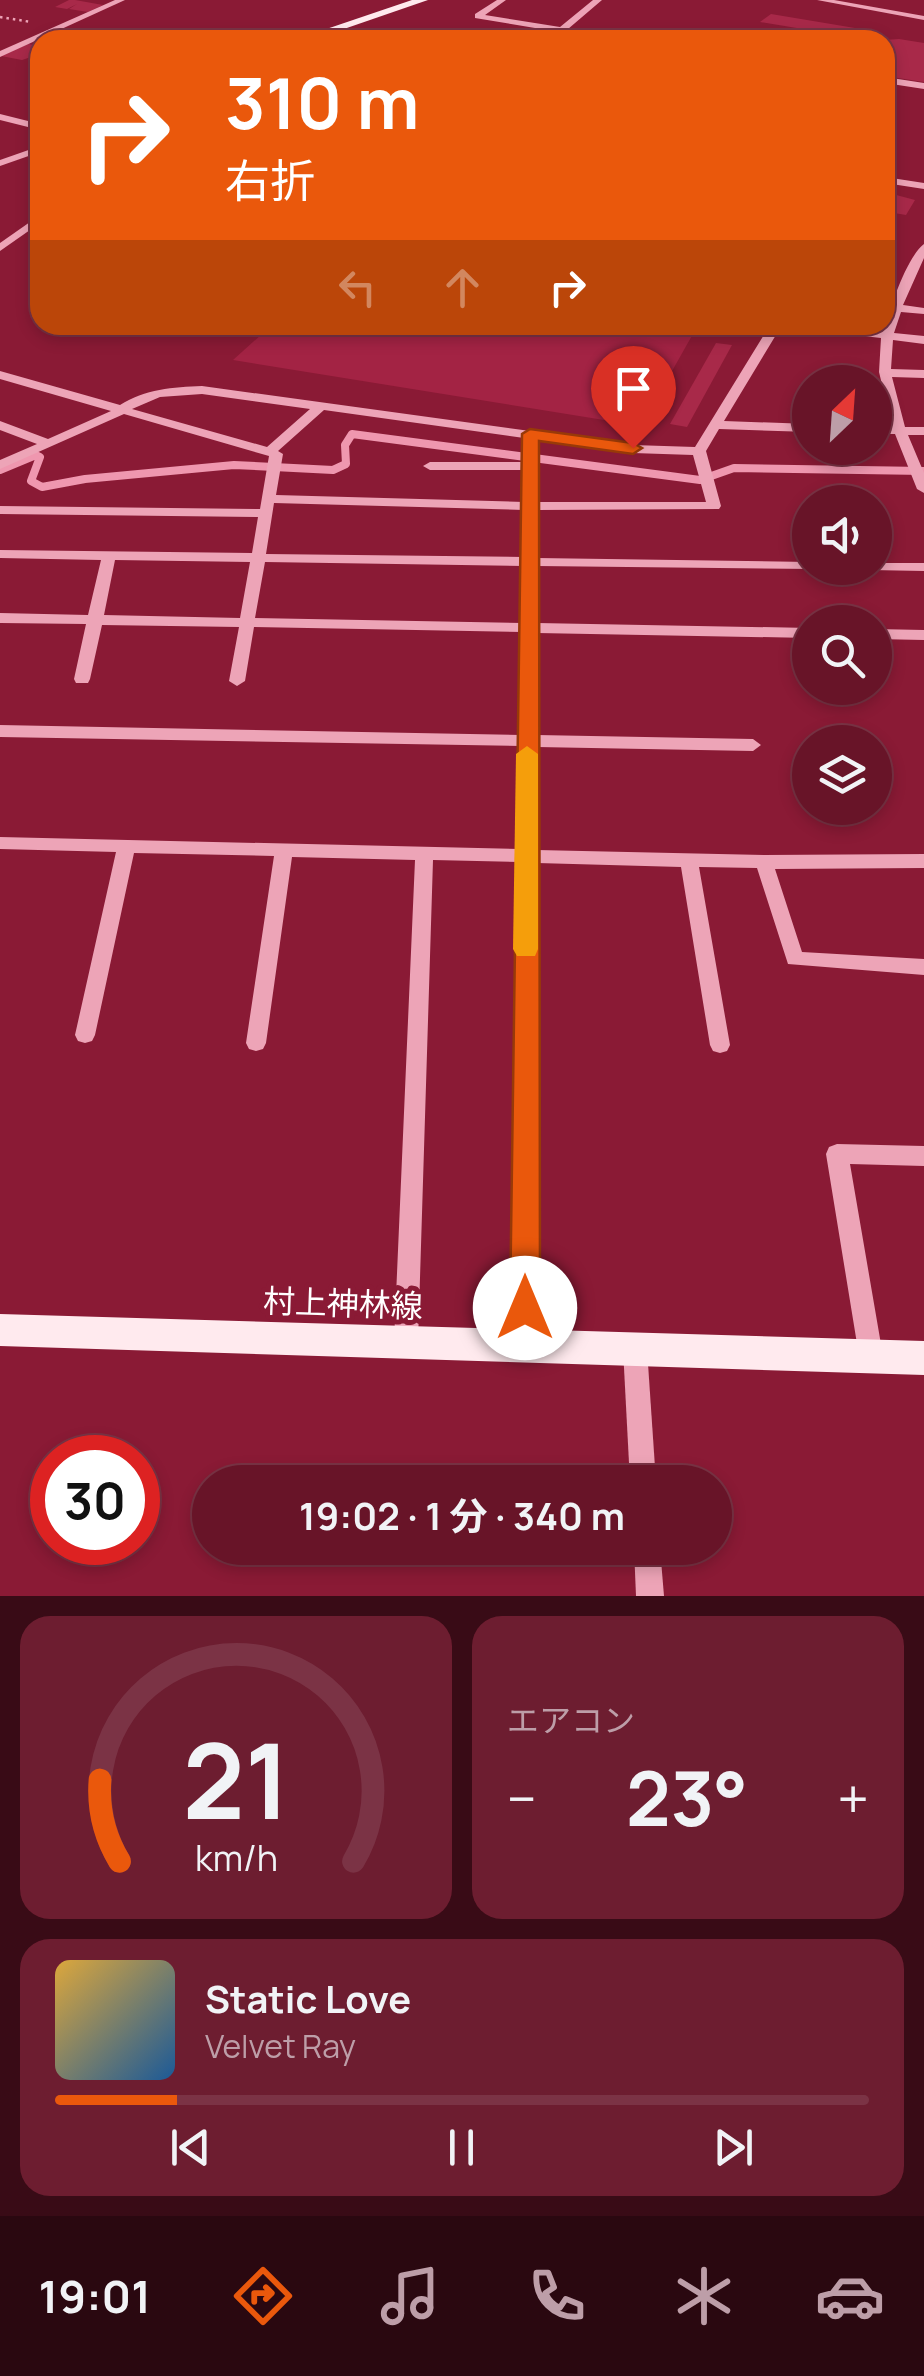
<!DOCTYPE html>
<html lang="ja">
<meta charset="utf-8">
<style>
body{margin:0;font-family:Manrope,"Noto Sans JP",sans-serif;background:#6d1d30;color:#f1f3f6;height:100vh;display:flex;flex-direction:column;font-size:38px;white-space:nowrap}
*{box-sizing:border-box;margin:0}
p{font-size:32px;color:#bd9ea8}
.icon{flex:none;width:55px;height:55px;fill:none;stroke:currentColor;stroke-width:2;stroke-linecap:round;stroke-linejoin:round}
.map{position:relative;height:1596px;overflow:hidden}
.sheet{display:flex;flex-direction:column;gap:20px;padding:20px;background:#390b16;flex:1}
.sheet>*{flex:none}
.hud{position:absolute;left:30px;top:30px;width:865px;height:305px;border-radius:30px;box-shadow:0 5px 15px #0003,0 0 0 2px #7b3345;background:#ea580c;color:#fff;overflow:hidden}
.needle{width:65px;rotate:25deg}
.buttons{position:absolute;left:792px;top:365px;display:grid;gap:20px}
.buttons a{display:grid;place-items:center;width:100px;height:100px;border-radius:50%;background:#681428;box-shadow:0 5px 15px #0003,0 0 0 2px #7b3345;font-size:50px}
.speed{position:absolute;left:30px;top:1435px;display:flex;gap:20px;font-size:50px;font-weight:700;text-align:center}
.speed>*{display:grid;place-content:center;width:130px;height:130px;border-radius:50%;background:#681428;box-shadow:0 5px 15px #0003,0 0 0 2px #7b3345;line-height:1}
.speed .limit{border:15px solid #d22;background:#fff;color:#111}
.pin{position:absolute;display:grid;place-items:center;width:85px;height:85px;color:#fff;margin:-102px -42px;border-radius:50% 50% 50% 0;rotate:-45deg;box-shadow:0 0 10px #0007}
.pin .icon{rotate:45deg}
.me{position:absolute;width:110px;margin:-55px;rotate:0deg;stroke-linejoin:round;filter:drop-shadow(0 0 8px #0008)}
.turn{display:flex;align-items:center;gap:35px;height:210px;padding:0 30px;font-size:45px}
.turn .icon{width:130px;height:130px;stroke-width:2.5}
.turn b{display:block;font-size:70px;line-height:85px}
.lanes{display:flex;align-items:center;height:95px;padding:0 30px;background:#0003;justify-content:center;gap:50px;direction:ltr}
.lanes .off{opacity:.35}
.big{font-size:75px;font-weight:700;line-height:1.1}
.sheet .tile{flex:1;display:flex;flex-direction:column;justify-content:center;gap:15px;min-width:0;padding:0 35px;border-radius:30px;background:#6d1d30}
.sheet .dial{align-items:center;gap:0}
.dial svg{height:260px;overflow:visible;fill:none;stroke:#7b3345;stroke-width:7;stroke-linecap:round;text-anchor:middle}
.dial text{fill:#f1f3f6;stroke:none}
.song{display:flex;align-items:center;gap:30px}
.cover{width:120px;height:120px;border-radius:15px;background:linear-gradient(135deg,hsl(40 70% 55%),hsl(210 70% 35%))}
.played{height:10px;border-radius:5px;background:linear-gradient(90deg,#ea580c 15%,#7b3345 15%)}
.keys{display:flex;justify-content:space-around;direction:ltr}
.heat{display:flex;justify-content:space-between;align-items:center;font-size:55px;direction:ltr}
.sheet .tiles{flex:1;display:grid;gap:20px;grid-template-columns:1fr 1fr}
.tile:last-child{grid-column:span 2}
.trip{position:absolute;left:192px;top:1465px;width:540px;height:100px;border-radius:50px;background:#681428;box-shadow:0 5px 15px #0003,0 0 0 2px #7b3345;font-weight:700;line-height:100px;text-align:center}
.tabs{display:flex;height:160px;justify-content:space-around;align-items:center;background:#2a0810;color:#bd9ea8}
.tabs .icon{width:70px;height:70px}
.tabs .active{color:#ea580c}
.tabs b{font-size:45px;color:#f1f3f6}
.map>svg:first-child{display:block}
</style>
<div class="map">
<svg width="924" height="1596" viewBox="0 0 924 1596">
<rect width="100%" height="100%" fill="#8a1a35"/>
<path fill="#a32344" d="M272,325H698L641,426L233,360Z"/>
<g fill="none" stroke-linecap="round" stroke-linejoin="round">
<path stroke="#ef97af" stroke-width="8" d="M0,470L36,455L40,457L31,481L42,487L85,479L234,465L333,470L346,464L345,445L352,434L700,480L734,468L924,471"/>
</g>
<g fill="#a82949">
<path d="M69,0H75L103,5L88,12L69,9L77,4L67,9L55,7Z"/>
<path d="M771,14L855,28L845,36L760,22Z"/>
<path d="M899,39L924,43V82L885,76V40Z"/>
<path d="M28,44L40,46V54L22,60L1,56Z"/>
<path d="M885,192L915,200L906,215L888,212L885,216Z"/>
<path d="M716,343L732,345L687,427L670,424Z"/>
</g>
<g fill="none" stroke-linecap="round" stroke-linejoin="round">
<path stroke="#eda4b7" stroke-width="2.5" stroke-dasharray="2.5 4" stroke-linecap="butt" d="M0,17L31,22"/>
<g fill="#eda4b7" fill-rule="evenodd">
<path d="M115,0H125L0,57V51Z"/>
<path d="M497,0H506L485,15L560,27L593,0H602L568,29L626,40H607L475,18V14Z"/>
<path d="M817,0H834L924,16V20Z"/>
<path d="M885,77L924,83V89L885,83Z"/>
<path d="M0,114L40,124V130L0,120Z"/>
<path d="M40,146V152L0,166V160Z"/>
<path d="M885,177L924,183V189L885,183Z"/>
<path d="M40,215V223L0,251V243Z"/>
<path d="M924,244V258L903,305L924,308V314L901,312L894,333L924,336V344L893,340L891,369L924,370V378L892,377L905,427H924V435H908L924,473V493L917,489L895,434H875V426H892L879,372L881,338L801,329L795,325H830L883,331C890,309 906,258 924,244Z"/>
<path d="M770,325H782L724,421L810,424V432L719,429L706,451L721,506L719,509L537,510V558L810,562V568L815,569L537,566V623L810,628V638L537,633V735L753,739L761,745L753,751L537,747V850L764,855L924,854V868L775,869L802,952L924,959V975L788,964L757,868L699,867L730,1045L727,1051L720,1053L713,1051L710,1045L681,867L537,863V1346L534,1354L525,1358L516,1354L513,1346L519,862L433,860L418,1342L415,1350L406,1354L397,1350L394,1342L415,860L292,857L266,1043L263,1049L256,1051L249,1049L246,1043L274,856L134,853L95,1035L92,1041L85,1043L78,1041L75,1035L116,852L0,849V837L519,849L521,746L0,737V725L521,735L522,632L254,627L245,681L237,686L229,681L239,627L102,625L90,679L88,683H76L74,679L86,624L0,623V613L88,615L101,560L0,558V550L252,553L258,517L0,514V506L260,509L269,456L124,414L0,469V460L37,444L0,430V421L48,439L111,411L0,379V371L120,405C145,389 173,387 202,386L633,445L695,447ZM202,394L310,409L267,447L132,409L160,397ZM324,410L524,438V462H430L423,466L430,470H524V502L276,495L283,454L278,451ZM538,440L633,453L693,455L706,502H537ZM274,503L524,510L523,557L266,554ZM115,560L250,562L240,618L104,615ZM265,562L523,566L522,623L255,618Z"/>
<path d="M875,563H924V571L870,570L868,568H875Z"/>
<path d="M875,629L924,630V640L875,639Z"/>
<path d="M837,1144L924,1146V1166L850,1164L883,1356L880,1364L871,1368L862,1364L859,1356L826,1154L829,1147Z"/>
<path d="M635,1337L644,1341L647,1349L656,1482H630L623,1349L626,1341Z"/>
<path d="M634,1548H660L664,1596H636Z"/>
</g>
<g fill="#ffeaee" fill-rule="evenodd">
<path d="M412,0H428L312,40H294Z"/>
<path d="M46,31L78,38L80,40L42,36Z"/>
<path d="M0,1314L924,1341V1375L0,1346Z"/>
</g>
</g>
<path fill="#ea580c" stroke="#983908" stroke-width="2.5" d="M530,429L633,443L642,448L633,454L539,441L540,1308L536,1319L525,1323L514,1319L510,1308L522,434Z"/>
<path fill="#f59e0b" d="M527,746L538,754V949L535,956H517L513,949L516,754Z"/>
<g text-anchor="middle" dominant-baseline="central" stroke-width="10" stroke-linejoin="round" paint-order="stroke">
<g font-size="32" fill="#fff" stroke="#8a1a35">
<text transform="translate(343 1303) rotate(2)">村上神林線</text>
</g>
</g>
</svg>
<div class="buttons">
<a><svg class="needle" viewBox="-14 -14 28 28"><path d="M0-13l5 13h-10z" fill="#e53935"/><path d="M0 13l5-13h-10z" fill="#bd9ea8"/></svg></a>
<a><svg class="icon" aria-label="sound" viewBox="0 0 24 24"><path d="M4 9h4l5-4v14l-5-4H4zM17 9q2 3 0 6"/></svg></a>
<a><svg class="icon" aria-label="search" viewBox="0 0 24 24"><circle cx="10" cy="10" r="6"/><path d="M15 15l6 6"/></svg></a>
<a><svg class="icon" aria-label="layers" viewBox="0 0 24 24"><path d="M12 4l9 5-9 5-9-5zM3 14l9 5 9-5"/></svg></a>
</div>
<div class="speed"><div class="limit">30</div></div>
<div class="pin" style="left:633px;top:448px;background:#d93025"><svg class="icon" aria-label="arrive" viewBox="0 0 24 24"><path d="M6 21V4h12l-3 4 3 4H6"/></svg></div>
<svg class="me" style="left:525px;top:1308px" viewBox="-20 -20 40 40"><circle r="19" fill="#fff"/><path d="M0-13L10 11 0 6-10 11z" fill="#ea580c"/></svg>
<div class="trip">19:02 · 1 分 · 340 m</div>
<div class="hud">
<div class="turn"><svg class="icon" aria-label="right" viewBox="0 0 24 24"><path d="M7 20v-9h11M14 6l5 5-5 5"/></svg><div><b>310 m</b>右折</div></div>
<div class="lanes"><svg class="icon off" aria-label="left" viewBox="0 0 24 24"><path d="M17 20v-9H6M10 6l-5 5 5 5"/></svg><svg class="icon off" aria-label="ahead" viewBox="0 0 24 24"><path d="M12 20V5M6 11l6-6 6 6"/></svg><svg class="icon" aria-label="right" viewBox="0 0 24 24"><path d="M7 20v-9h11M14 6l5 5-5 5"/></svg></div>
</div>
</div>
<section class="sheet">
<div class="tiles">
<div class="tile dial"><svg viewBox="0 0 100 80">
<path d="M14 69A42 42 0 1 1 86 69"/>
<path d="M14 69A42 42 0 0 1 8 44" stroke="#ea580c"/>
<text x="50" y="56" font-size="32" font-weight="700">21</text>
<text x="50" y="72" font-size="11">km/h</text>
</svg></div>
<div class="tile"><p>エアコン</p>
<div class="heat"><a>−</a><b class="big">23°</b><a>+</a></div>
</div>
<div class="tile">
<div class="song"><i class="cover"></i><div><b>Static Love</b><p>Velvet Ray</p></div></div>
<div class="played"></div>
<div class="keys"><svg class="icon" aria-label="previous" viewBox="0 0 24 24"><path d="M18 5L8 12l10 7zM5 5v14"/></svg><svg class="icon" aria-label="pause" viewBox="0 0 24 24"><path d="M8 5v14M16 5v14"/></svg><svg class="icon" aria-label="next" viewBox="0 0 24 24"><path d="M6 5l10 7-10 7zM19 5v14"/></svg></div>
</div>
</div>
</section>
<nav class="tabs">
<b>19:01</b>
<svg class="icon active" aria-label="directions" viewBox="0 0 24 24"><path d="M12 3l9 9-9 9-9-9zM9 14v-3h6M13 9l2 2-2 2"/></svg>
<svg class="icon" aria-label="music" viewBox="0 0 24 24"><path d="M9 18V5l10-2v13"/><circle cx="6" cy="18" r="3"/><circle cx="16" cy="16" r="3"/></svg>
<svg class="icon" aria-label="phone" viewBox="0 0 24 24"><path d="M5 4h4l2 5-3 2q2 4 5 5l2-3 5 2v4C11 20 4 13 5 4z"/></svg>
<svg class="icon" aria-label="climate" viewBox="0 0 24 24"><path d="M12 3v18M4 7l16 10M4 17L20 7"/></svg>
<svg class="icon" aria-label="car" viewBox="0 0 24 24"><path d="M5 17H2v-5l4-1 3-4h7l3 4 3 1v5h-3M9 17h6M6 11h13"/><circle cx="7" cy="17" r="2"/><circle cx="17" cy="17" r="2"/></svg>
</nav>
